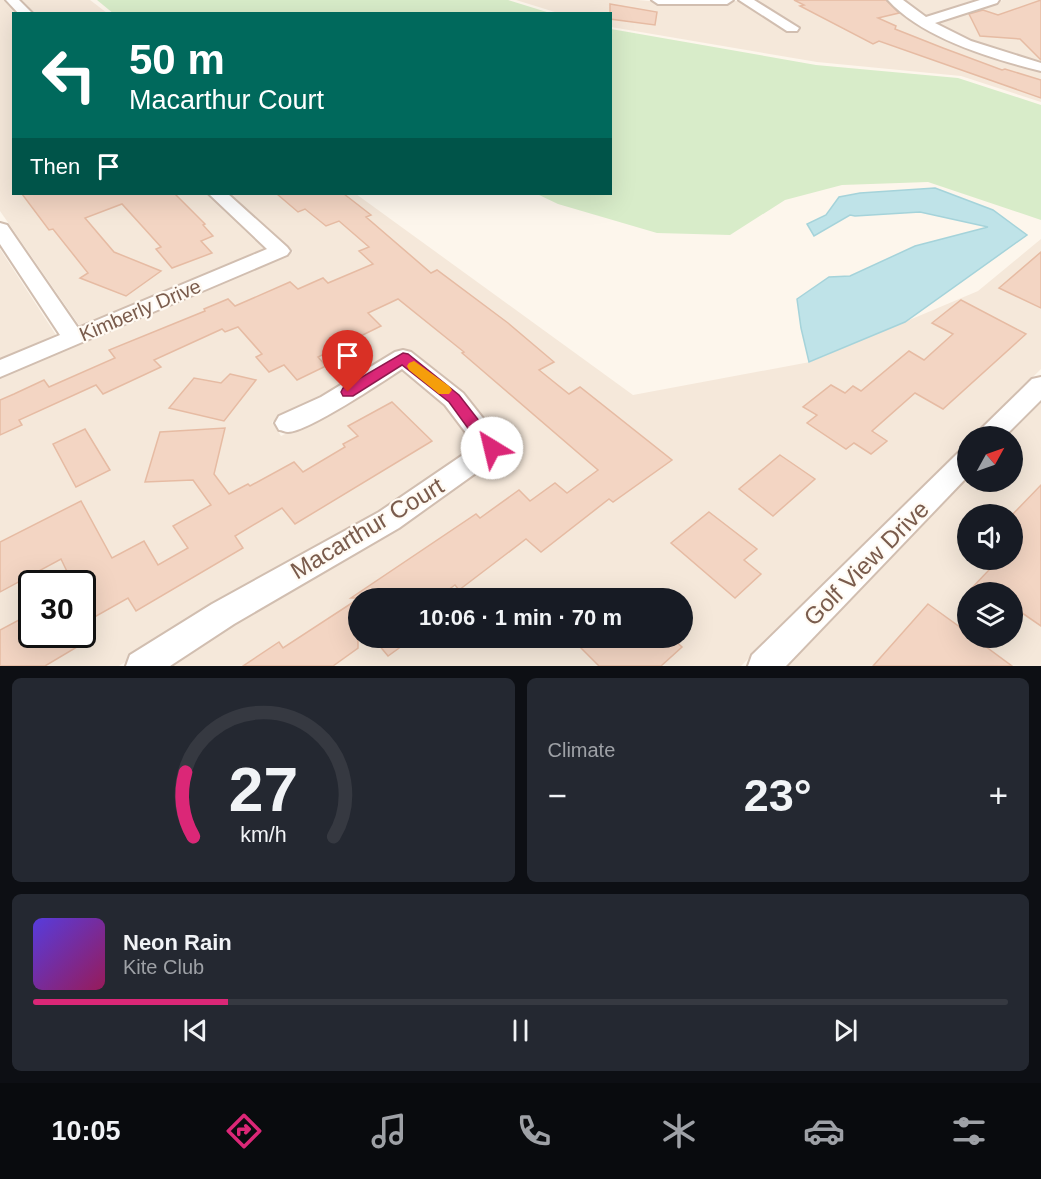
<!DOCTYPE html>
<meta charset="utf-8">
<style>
body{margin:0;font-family:Helvetica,sans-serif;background:#242831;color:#f1f3f6;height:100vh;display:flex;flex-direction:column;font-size:22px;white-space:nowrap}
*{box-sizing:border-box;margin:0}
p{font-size:20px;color:#9ea1a6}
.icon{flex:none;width:33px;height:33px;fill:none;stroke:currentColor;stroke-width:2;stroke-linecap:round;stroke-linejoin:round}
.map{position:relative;height:666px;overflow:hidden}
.panel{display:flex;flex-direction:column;gap:12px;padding:12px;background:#0d0f14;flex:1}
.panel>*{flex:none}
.hud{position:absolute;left:12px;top:12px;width:600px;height:183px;border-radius:0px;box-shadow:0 6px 24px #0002;background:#00695c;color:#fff;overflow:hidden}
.needle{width:39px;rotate:50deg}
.buttons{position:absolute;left:957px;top:426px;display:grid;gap:12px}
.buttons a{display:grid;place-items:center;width:66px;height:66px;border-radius:50%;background:#171b24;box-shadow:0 6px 24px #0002;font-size:30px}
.speed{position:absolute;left:18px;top:570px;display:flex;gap:12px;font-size:30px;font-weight:700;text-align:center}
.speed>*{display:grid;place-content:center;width:78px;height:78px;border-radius:50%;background:#171b24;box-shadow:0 6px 24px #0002;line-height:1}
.speed .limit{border:3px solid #111;border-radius:9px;background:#fff;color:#111}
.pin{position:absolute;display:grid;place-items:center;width:51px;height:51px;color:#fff;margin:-62px -26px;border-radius:50% 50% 50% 0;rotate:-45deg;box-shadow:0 0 6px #0007}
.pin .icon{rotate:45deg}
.me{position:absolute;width:66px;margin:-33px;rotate:324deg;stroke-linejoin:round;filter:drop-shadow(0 0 4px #0008)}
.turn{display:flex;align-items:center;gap:21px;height:126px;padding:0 18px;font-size:27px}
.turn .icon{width:78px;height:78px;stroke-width:2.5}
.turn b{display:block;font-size:42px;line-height:51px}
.then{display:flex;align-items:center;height:57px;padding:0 18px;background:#0003;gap:12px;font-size:22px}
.big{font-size:45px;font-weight:600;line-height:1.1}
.panel .card{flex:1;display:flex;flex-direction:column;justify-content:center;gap:9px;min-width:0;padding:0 21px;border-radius:9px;background:#242831}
.panel .dial{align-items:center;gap:0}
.dial svg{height:156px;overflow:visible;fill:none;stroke:#363941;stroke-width:7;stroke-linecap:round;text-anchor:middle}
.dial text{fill:#f1f3f6;stroke:none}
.song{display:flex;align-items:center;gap:18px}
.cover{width:72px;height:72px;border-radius:9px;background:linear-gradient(135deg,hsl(250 70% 55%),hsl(330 70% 35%))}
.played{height:6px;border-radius:3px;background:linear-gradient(90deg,#db2777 20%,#363941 20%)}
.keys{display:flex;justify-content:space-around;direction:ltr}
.heat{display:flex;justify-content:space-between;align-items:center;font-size:33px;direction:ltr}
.panel .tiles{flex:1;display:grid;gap:12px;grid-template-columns:1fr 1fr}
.card:last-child{grid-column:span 2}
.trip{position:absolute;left:348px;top:588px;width:345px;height:60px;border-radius:30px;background:#171b24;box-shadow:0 6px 24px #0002;font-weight:600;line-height:60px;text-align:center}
.menu{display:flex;height:96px;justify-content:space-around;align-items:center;background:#090b0e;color:#9ea1a6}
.menu .icon{width:42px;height:42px}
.menu .selected{color:#db2777}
.menu b{font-size:27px;color:#f1f3f6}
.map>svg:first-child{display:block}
</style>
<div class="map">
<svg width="1041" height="666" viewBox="0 0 1041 666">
<rect width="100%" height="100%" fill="#fdf6ec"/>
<g fill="#f5e8da" fill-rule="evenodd">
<path d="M0,0H4L18,13L14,14V194H206L266,251L81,328L0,211Z"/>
<path d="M20,0H90L107,13H35Z"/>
<path d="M516,0H637L674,3L741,1L790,31L800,29L752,0H887L916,21L1041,70V102L961,76L817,62L611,27L610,14L558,13Z"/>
<path d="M901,0H984L925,18Z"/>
<path d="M1003,0H1041V64L1000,53L932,23Z"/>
<path d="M230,194H356L633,395L810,362L978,291L1041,239V369L973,436H968L967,442L741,666H164L290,588L357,553L396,528L499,455L502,443L464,393L412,352L396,353L324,397L272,422L281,436L337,409L400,368L444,404L476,447L382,513L218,604L119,666H0V376L293,252ZM32,584H82V634H32ZM358,598H682V638H358Z"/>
<path d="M0,249L58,338L0,362Z"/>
<path d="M1041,402V666H786L967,478L968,482H1012V436H1008ZM968,514H1012V560H968ZM968,592H1012V638H968Z"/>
</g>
<g fill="#d8ecc9">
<path d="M97,0H508L550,13L114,14Z"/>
<path d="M611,29L816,65L958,78L1041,105V220L928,182L842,185L785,200L730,235L657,233L558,204L537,194H610Z"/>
</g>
<path fill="#bfe3e8" stroke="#a5d3da" stroke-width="1.5" d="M935,188L993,210L1027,235L905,322L809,362L801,328L797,299L829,277L850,276L915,246L988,227L920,212L855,216L850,215L814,236L807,224L826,215L839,197L860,193Z"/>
<g fill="#f3d5c3" stroke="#e6bba3" stroke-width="1.5">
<path d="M794,0H886L899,13L878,18L896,26L895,29L943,48L1002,70L1005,69L1041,80V98L879,41L873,44L800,6L804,5Z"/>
<path d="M1041,0V60L1020,39L980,36L969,14L983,10L998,15Z"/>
<path d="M610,4L657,12L655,25L610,19Z"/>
<path d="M22,194H175L205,224L203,225L213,236L201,241L212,253L172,268L156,249L161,247L122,204L85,218L114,252L161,271L126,296L80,278L88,273L53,229L49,230Z"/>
<path d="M277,194H344L371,215L366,217L431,273L437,270L508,323L554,362L539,370L569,394L580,387L672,460L613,502L609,499L541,552L526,539L459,590L455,585L437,598H351L476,514L480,518L519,490L530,501L555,483L567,493L598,470L462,353L464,352L398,299L368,313L381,326L318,357L326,366L297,380L284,365L269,372L256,357L262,354L238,327L225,332L222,329L154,360L161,367L103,394L96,385L19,420L22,425L0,435V400L14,394L44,380L49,387L115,358L109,350L205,311L204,309L228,299L235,306L290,282L298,289L323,278L328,283L373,264L359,251L369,247L339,221L326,226L305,209L298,212Z"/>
<path d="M1041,252V308L999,288Z"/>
<path d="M961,300L1026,334L943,409L915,393L872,431L887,441L871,454L854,443L846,449L807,423L817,415L803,407L831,385L845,393L853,386L861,391L909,351L924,360L953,334L932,323Z"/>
<path d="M230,374L256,380L224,421L169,408L194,378L221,383Z"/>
<path d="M392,402L432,441L295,524L282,508L235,536L243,548L136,611L128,598L91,619L82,602V584H73L61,559L0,592V542L81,501L112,558L144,541L158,565L188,548L173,526L211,505L193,480L145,482L160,432L225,428L214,474L229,494L248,484L250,486L294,462L303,472L345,447L343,444L358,436L348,426Z"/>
<path d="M85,429L110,470L76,487L53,444Z"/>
<path d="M780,455L815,479L773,516L739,489Z"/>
<path d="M1041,485V626L1012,606V592H968L989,570L974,560H1012V515Z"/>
<path d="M709,512L757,549L744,560L761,574L735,598L671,543Z"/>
<path d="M358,599V648L333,666H243L279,642L283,648Z"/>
<path d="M928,604L968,633V638H974L1012,666H873Z"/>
<path d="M32,613V634H70L77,647L45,666H0V630Z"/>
<path d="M373,638H413L388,656Z"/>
<path d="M571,638H672L682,647L661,666H599Z"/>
</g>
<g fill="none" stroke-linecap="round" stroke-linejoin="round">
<defs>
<g id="minor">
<path d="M6,0H19L33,14H19Z"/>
<path d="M652,0H733L727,4H658Z"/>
<path d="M739,0H754L799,28L797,31H787Z"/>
<path d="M888,0H903L926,17L980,0H999L997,3L935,23L971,41L1041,63V71C992,59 922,38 888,0Z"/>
<path d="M209,194H228L287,247L290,251L287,255L0,377V360L60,335L0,244V223L7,225L78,328L267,249Z"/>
<path d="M403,350L411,352L463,393L501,441L505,448L501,455L399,528L234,624L170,666H126L130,655L212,604L379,512L476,446L445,405L402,369C382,382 308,432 288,432C285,432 282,430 279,430L275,423L279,416L321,397L395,352Z"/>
<path d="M1041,377V400L1005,436H977L981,429L1032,379Z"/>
<path d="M968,449V476L786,666H748L752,655L959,452Z"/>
</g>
</defs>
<use href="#minor" stroke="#d1beb0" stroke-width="4"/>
<use href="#minor" fill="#fff" fill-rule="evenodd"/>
</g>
<path fill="#db2777" stroke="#8e194d" stroke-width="1.5" d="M403,353L408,354L459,395L497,444L499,448L497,453H486L449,402L402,365L353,396H343L341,392L343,388Z"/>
<path fill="#f59e0b" d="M414,361L449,386L452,390L449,394H439L409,370L407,366L409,363Z"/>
<g text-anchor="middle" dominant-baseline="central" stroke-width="4.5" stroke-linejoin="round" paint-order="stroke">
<g font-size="20" fill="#7a5c4d" stroke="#fffaf3">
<text transform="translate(140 310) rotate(-23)">Kimberly Drive</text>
</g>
<g font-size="24" fill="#7a5c4d" stroke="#fffaf3">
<text transform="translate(367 528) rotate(-31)">Macarthur Court</text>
<text transform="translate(866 563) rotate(-45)">Golf View Drive</text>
</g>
</g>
</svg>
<div class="buttons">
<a><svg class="needle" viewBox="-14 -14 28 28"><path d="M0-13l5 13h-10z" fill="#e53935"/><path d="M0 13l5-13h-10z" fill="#9ea1a6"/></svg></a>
<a><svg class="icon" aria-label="sound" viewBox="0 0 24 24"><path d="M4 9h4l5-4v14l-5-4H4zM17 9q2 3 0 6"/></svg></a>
<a><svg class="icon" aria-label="layers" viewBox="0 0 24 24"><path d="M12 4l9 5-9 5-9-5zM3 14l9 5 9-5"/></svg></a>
</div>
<div class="speed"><div class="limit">30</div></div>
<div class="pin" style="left:348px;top:392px;background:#d93025"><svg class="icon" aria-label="arrive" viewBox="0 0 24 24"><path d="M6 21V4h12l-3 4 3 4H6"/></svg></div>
<svg class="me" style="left:492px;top:448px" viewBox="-20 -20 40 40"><circle r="19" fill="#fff"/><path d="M0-13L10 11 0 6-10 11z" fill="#db2777"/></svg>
<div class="trip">10:06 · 1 min · 70 m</div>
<div class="hud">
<div class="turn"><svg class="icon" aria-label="left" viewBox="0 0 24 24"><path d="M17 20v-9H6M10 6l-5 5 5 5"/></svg><div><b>50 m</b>Macarthur Court</div></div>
<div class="then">Then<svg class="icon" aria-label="arrive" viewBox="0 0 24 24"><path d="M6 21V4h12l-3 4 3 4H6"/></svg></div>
</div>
</div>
<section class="panel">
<div class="tiles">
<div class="card dial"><svg viewBox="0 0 100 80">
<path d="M14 69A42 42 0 1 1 86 69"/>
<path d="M14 69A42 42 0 0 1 10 36" stroke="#db2777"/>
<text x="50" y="56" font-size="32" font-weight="700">27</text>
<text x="50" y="72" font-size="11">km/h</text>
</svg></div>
<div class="card"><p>Climate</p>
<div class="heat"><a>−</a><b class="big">23°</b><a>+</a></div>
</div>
<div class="card">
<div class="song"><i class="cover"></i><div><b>Neon Rain</b><p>Kite Club</p></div></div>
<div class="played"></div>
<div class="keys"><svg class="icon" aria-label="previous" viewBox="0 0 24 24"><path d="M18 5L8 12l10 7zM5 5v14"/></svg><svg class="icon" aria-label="pause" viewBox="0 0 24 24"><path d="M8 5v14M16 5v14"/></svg><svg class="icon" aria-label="next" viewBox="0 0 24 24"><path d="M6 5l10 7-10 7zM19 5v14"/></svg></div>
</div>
</div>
</section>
<nav class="menu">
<b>10:05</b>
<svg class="icon selected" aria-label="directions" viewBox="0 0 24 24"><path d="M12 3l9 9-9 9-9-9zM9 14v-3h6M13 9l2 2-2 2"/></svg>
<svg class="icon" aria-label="music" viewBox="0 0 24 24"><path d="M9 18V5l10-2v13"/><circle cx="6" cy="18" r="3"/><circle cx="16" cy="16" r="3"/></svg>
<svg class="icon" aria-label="phone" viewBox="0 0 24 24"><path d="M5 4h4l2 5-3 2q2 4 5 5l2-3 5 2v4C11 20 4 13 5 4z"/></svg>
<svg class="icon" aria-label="climate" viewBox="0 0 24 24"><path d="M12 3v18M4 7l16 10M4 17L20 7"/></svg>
<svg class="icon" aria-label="car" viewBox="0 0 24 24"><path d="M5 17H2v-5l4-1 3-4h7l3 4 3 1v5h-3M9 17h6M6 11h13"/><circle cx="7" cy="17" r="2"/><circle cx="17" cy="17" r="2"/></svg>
<svg class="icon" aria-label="filters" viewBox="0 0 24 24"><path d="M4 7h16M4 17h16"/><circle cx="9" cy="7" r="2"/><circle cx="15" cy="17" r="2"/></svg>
</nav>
